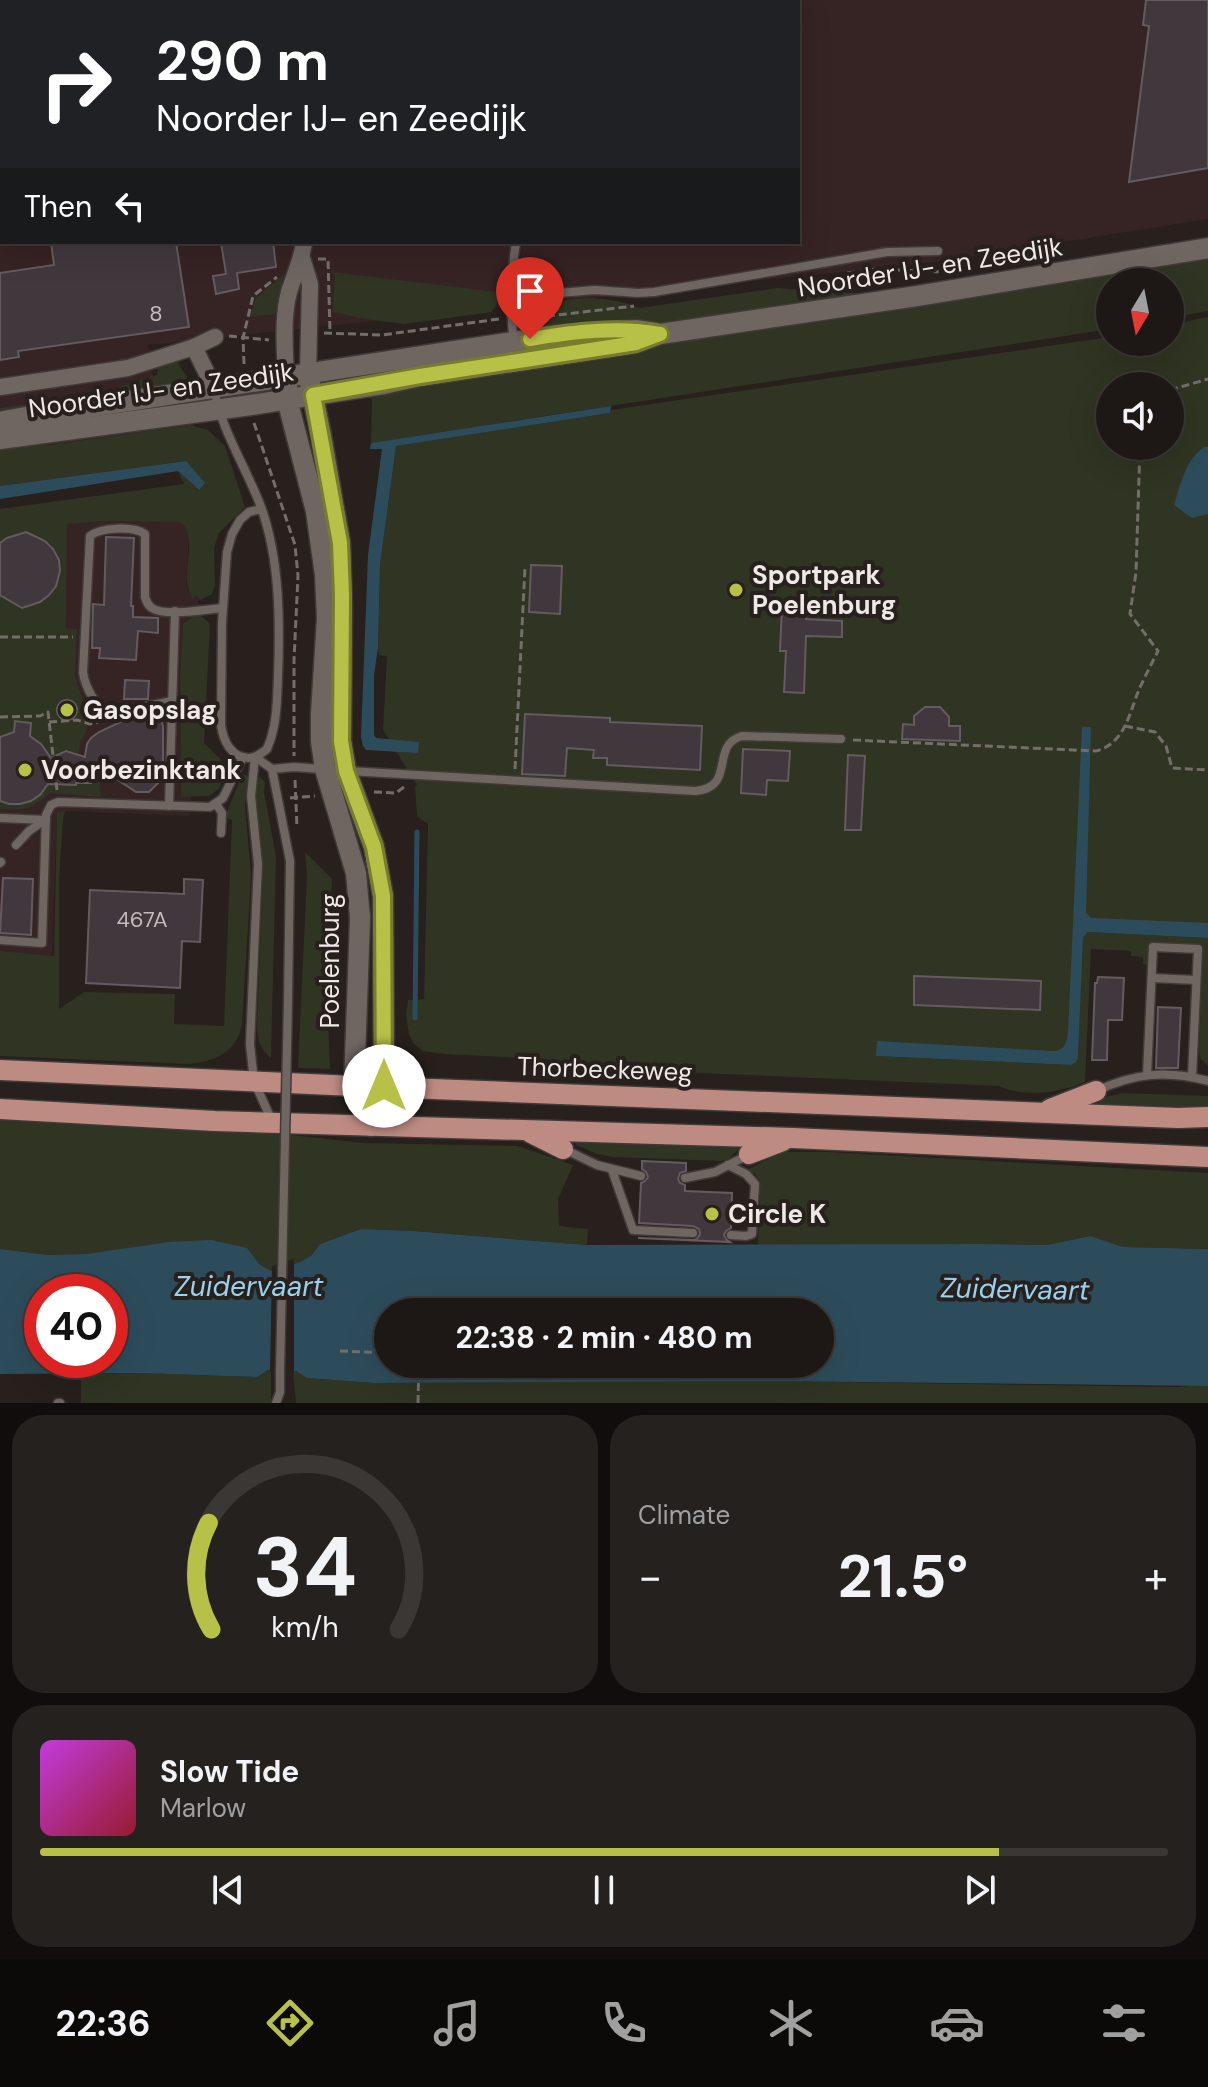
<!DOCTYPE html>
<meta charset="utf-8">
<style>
body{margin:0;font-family:"DM Sans",sans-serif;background:#25211e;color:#f1f3f6;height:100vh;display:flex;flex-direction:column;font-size:30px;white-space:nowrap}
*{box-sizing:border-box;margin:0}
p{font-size:26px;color:#a0a0a0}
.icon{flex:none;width:44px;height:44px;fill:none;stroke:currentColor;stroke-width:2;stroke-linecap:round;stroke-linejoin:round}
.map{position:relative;height:1403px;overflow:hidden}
.details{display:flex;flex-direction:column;gap:12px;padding:12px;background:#100d0c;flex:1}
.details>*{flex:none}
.hud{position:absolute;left:0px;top:0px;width:800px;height:244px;box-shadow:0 8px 32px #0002,0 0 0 2px #3b3734;background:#202124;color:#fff;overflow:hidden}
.needle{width:52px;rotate:190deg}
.fabs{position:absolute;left:1096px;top:268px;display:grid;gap:16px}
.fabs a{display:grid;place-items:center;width:88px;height:88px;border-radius:50%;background:#1d1815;box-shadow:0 8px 32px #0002,0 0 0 2px #3b3734;font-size:40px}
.speed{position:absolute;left:24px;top:1274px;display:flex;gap:16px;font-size:40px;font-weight:700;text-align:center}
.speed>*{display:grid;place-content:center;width:104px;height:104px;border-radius:50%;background:#1d1815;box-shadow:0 8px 32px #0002,0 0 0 2px #3b3734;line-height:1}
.speed .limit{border:12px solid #d22;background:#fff;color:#111}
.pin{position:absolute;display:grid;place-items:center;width:68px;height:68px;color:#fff;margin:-82px -34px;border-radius:50% 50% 50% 0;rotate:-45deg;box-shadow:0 0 8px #0007}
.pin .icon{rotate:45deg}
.me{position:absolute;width:88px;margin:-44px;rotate:0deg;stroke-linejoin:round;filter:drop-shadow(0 0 6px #0008)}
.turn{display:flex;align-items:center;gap:28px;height:168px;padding:0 24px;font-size:36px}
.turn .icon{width:104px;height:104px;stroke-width:2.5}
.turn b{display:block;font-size:56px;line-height:68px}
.then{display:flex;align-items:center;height:76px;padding:0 24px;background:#0003;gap:16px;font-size:30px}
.big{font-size:60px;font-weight:700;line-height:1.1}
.details .card{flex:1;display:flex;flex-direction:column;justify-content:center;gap:12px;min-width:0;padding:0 28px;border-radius:32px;background:#25211e}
.details .dial{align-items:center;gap:0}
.dial svg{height:208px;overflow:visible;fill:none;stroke:#3b3734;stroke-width:7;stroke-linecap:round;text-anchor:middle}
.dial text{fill:#f1f3f6;stroke:none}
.song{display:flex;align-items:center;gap:24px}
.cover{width:96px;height:96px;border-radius:12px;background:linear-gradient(135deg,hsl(290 70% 55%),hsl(350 70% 35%))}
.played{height:8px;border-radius:4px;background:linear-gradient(90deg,#b8c147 85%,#3b3734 85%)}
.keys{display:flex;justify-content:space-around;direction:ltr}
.heat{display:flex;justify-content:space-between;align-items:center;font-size:44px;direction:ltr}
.details .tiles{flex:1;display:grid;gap:12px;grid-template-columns:1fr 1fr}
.card:last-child{grid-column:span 2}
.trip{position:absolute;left:374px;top:1298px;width:460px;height:80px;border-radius:40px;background:#1d1815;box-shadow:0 8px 32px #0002,0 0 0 2px #3b3734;font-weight:700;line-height:80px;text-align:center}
.tab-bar{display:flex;height:128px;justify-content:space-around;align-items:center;background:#0c0a08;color:#a0a0a0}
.tab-bar .icon{width:56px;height:56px}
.tab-bar .on{color:#b8c147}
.tab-bar b{font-size:36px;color:#f1f3f6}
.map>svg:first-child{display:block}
</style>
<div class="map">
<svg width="1208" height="1403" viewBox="0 0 1208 1403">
<rect width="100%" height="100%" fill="#27201c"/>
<g fill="#362324" fill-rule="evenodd">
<path d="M0,0H1208V219L944,261L148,345L162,436L0,458ZM2,2H798V242H2Z"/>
<path d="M185,484L189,536L186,584L188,591L198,597V613L183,624L180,678L181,797H191L190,816L65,811L57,812L50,1013L0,1011V509Z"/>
</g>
<g fill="#303422" fill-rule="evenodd">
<path d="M1208,257V311L1170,318V282H1110V329L371,443L372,400L370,391L447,377L1172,265Z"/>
<path d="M333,272L497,292L499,299L492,312L404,324L358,318L333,312L335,277Z"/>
<path d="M284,274L275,314L250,317L255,299Z"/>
<path d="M777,288L875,294L662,325L533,329L535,312C564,294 609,295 639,308Z"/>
<path d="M1208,317V934L1079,924L1070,1056H876L1071,1065L1078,1057L1082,937L1088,932L1208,938V1066L1201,1059L1199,1051L1203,945L1152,942L1149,944L1147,965L1143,964V957L1131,956V951L1091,949L1085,1082C1058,1093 1026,1098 999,1086L629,1070L542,1059L444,1054L423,1051L414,1044L409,1034L406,1016L408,1000L424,999L428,824L417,816L415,786L417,785L383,730L387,656L379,655L378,648L380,565L396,446L610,413L611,410L1110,337V342H1170V325ZM1110,386H1170V446H1110Z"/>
<path d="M176,360L191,383L0,417V408L94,395L157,375L158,366Z"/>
<path d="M190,425L208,430L225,446L245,507L219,533L214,548L215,586L212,594L200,600L196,595L193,599C177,576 199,546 183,524L178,522L102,521L67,524L66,628L77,629L75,677L89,717L87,730L80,743L79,753L85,765L99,775L101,797L50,793C30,810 26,811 0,809V509L184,484L178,471L198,490L185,461L0,486V447L50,445Z"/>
<path d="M198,613L210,624L204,743L223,762L220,788L209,796L181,797L180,678L183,624Z"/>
<path d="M242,774L248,776L245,805L251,876L242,1025C236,1053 215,1061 189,1064L0,1056V951L54,956L57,812L65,811L63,819L59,880V1009L84,992L175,994L174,1024L224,1026L232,820L227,818V812Z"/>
<path d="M260,777L265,782L264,792L276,856L271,1058C261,1050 258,1042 257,1030L263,870C263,839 253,810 257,779Z"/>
<path d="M305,852L332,879L327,993L330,1069L298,1068L307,875Z"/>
<path d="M1122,1093L1208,1096V1109L1100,1104L1098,1099Z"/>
<path d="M0,1116L264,1132L364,1143L518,1146L573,1165L558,1199L559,1226L588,1229L587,1245L413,1231L361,1229L320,1244L312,1255L300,1262L271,1271L259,1264L168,1242L86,1254L47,1255L0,1249Z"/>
<path d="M573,1139L741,1147L728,1159L721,1161L613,1157L597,1154L576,1145Z"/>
<path d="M782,1152H827L1208,1173V1249L1123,1247L1089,1236L1047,1245L984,1244L758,1246L760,1181L754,1173L747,1170Z"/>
<path d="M268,1370L271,1371V1403H81V1374L141,1373L256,1377Z"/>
<path d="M293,1371H296L307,1378L375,1383L769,1381L1176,1387L1205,1385L1208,1386V1403H296Z"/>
</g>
<g fill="#2d4c5b" fill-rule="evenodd">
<path d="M611,406L610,413L396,446L380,565L378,648L374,675V735L376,738L419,742L418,753L366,750L363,746L361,737L368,555L382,449H370L371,443Z"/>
<path d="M1204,447H1208V514L1192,518L1174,505C1181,483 1185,461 1204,447Z"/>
<path d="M186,461L205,483L199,490L178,471L0,499V486Z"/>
<path d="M1082,727H1091L1086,913L1091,918L1208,923V938L1088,932L1083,937L1078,1057L1076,1062L1071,1065L876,1056L877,1041L1053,1051C1065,1051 1066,1043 1068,1033Z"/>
<path d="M361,1229L413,1231L587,1245L984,1244L1047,1245L1090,1236L1123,1247L1208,1249V1386L769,1381L375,1383L307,1378L296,1371L268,1370L257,1377L141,1373L0,1374V1249L47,1255L86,1254L168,1242L211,1240L247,1248L259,1264L271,1271L300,1262L312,1255L320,1244ZM42,1292H110V1360H42ZM388,1312H820V1364H388Z"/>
</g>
<path fill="#27201c" d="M294,1259V1372H270L272,1266Z"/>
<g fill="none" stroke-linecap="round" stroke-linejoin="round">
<path stroke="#2d4c5b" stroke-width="5" d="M415,1018L417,832"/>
</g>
<g fill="#40383c" stroke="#635b5f" stroke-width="2">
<path d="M1146,0H1208V168L1129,182L1149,26L1143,25Z"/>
<path d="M51,242H176L189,327L18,351L19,357L0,360V273L54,265Z"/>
<path d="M221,242H273L276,267L237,273L239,289L216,294L213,276L226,274Z"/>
<path d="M26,532L45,541L53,549L59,560L60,571L56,586L49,595L40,602L22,608L0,595V543L7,538Z"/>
<path d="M106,537L134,538L131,606H133V617L158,618V633L138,631L136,660L99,658L100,648H92L93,604L104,605Z"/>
<path d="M531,565L562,566L560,614L529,612Z"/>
<path d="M782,606L807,607L806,619L842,621V637L806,636L804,693L784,692L786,651H780Z"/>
<path d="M125,680L149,681L148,699H124Z"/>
<circle cx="67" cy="710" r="10"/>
<path d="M925,707H940L949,717V726H960V741L902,739L903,724L914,725V716Z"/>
<path d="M151,713L161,720L163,726V768L159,770L158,783L149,792H136L92,763L91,783H76V785L48,784L40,795L31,801L20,804H9L0,801V737L14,732L15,721L31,723L30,736L41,744L51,758L66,751L85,757L87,744L91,738L99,732L131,717Z"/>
<path d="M525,714L610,718V722L702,726L700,770L607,765V758H593L594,750L567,748L565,776L522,774Z"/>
<path d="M743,749L790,751L788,781L767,780L766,795L741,793Z"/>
<path d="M848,755L865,756L861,830H845Z"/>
<path d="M3,878L33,879L31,935L0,933Z"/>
<path d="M184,879L203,880L200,942L182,941L180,988L86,983L90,890L184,894Z"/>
<path d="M914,976L1041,981L1040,1010L914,1005Z"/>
<path d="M1098,977L1124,978L1122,1020H1108L1107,1060H1092L1095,983H1097Z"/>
<path d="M1158,1007L1181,1008L1178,1068H1156Z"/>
<path d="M642,1161L686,1163V1171L680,1173L678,1179L680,1183L685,1185V1191L732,1193L731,1228L726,1231L724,1235L727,1240L730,1242L638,1238L693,1240L697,1239L700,1234L699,1229L693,1226L639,1223L641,1183L645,1181L648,1177L646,1172L642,1169Z"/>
</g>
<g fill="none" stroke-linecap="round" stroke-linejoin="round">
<defs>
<g id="lane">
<path d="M514,0L529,2"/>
<path d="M369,2L370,0"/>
<path d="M545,2L546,0"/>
<path d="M511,297L595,290L638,293L654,292L887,252L938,251"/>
<path d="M514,341C509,307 511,276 516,242"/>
<path d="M214,388C220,428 247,469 261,507C280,559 280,622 278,677C277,702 277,726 267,749C262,753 256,758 249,758C231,758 223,740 221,725L222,623L227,552L232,534L240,520L249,512L261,509"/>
<path d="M172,701L109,714C96,706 85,688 83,672L90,536C101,527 134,526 145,534V597C147,602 147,605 152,608C165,617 207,609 223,608"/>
<path d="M255,757L272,769L294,767L322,769"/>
<path d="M255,757L251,796L258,864L250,1044L254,1081L271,1119"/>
<path d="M272,769L290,861L288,1001"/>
<path d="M348,771L695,791C737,788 709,745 742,736L841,739"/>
<path d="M216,804L222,813L221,833"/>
<path d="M169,806L175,611"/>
<path d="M0,818L46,820"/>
<path d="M16,845L29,831L45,820"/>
<path d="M0,863L1,862"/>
<path d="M0,940L42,943L46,815L51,805L58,802L210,807L223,798L243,757"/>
<path d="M1152,978L1196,980"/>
<path d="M1147,1075L1153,947L1198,949L1192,1077"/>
<path d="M1096,1091C1135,1073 1166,1070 1208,1081"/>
<path d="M564,1149L597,1165L641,1176"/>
<path d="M728,1165L746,1174L755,1184L752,1234L746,1236L731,1235"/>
<path d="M612,1170L633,1230L693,1233"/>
<path d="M685,1178L715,1172L748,1155"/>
<path d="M58,1403H60"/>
<path d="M276,1403L280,1392V1372"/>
</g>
<g id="street">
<path d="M332,2L333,0"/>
<path d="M0,92H2"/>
<path d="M302,258L310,284L308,374"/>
<path d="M194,347L214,388"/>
<path d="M286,377C285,349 282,318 289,292C294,275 302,260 304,242"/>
<path d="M0,387L128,368L194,347L215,337"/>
</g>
<g id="secondary">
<path d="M308,374L321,435L340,543L342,609L341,741L346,771L374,847L383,896L384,1086L371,1126"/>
<path d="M286,377L289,407L316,511L325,575L327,618L321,714V741L325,769L356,873L360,918L354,1086L371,1126"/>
<path d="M0,422L31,416L552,336L636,330L656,333"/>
<path d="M0,439L251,405L384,384L420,376L636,343L660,334L917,296L1208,248"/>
</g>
<g id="primary">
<path d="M0,1070L354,1086L1178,1118L1208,1117"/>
<path d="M0,1109L215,1121L793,1138L1208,1157"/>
<path d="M1050,1109L1096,1091"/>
<path d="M531,1133L563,1149"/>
<path d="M749,1154L783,1141"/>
</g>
</defs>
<use href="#lane" stroke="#403a38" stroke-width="11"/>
<use href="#street" stroke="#403a38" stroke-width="19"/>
<use href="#secondary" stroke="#403a38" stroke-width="23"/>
<use href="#primary" stroke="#403a38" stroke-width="23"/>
<g stroke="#746e6b" stroke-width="3" stroke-dasharray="8 4" stroke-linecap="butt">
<path d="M318,259H328L330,332"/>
<path d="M847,273L877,269L943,272"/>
<path d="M523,318L549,316L634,306"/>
<path d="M324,333L382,335L499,319"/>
<path d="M229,336L269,340"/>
<path d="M244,364L243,338L253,296L277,277"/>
<path d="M1170,390L1208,379"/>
<path d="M254,423L295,545L298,576L294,660V756"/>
<path d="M0,637H73"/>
<path d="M0,717L40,716L48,712L57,790"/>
<path d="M49,722L77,720L90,724L98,722"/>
<path d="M1125,726L1155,732L1166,746L1172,768L1208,770"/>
<path d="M853,740L1096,751C1124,744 1129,715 1138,692C1144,678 1151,665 1158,651L1130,614L1136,572L1140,446"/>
<path d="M515,769L525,567"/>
<path d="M295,780L297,828"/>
<path d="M374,792L396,793L404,787"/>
<path d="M290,798L315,796"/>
<path d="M340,1351L388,1353"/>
<path d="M418,1403L419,1364"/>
</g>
<use href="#lane" stroke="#6f6662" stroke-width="8"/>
<use href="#street" stroke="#6f6662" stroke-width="16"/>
<use href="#secondary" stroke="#6f6662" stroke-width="20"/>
<use href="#primary" stroke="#be8b83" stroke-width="20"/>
<defs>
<path id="lane-bridge" d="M280,1372L288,1001"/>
</defs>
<use href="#lane-bridge" stroke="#403a38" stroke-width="11" stroke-linecap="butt"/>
<use href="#lane-bridge" stroke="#6f6662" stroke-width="8"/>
</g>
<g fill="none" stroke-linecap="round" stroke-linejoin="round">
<defs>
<path id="route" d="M384,1086L383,896L374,847L346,771L341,741L342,595L340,543L313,395L420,376L636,343L660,334C618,326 573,332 530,339"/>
</defs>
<use href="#route" stroke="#787d2e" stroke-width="20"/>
<use href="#route" stroke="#b8c147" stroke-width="14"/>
</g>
<g fill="#b8c147" stroke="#27201c" stroke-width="3">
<circle cx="736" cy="590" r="8"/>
<circle cx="67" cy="710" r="8"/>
<circle cx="25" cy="770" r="8"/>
<circle cx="712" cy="1214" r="8"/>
</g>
<g text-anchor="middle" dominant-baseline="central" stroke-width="8" stroke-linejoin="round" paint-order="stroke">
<g font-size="22" fill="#c2bdbc">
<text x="156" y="313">8</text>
<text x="142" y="919">467A</text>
</g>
<g font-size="26" fill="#eee9e7" stroke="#27201c">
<text transform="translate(930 267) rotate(-9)">Noorder IJ- en Zeedijk</text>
<text transform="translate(161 390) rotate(-8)">Noorder IJ- en Zeedijk</text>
<text transform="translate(330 961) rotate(-90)">Poelenburg</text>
<text transform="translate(605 1069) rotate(2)">Thorbeckeweg</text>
</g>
<g font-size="26" font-weight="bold" fill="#eee9e7" stroke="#27201c" text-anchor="start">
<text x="752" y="575">Sportpark<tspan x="752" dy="30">Poelenburg</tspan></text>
<text x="83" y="710">Gasopslag</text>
<text x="41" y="770">Voorbezinktank</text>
<text x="728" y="1214">Circle K</text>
</g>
<g font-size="28" font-style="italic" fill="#96d2f1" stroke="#27201c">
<text x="249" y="1286">Zuidervaart</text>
<text transform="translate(1015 1289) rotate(1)">Zuidervaart</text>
</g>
</g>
</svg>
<div class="fabs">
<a><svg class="needle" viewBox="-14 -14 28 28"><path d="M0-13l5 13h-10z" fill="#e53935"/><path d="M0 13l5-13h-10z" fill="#a0a0a0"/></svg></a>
<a><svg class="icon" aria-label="sound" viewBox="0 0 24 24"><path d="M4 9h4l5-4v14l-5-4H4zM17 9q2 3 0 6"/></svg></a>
</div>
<div class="speed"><div class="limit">40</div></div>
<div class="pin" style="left:530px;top:339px;background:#d93025"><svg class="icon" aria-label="arrive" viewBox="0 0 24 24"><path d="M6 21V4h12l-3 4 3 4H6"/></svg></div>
<svg class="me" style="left:384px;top:1086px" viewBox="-20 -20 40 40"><circle r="19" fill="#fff"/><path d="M0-13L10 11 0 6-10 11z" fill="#b8c147"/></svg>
<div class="trip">22:38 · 2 min · 480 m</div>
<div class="hud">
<div class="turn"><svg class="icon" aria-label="right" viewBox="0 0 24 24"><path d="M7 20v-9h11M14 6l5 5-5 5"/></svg><div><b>290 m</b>Noorder IJ- en Zeedijk</div></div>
<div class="then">Then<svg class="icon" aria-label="left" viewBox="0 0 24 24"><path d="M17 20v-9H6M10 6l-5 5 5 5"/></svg></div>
</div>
</div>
<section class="details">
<div class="tiles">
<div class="card dial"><svg viewBox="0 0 100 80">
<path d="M14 69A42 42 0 1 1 86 69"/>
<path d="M14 69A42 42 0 0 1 13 28" stroke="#b8c147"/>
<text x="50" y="56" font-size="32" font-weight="700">34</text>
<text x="50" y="72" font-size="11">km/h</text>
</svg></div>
<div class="card"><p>Climate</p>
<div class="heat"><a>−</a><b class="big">21.5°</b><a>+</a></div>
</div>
<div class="card">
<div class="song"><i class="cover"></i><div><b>Slow Tide</b><p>Marlow</p></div></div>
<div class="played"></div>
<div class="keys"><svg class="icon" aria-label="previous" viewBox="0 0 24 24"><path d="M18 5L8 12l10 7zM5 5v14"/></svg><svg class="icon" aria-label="pause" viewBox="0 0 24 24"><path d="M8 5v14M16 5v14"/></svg><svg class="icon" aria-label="next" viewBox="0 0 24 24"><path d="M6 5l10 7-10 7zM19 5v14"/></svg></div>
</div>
</div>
</section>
<nav class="tab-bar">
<b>22:36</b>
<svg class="icon on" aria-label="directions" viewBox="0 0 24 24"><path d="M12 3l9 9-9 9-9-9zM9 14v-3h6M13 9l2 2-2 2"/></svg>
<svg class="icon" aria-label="music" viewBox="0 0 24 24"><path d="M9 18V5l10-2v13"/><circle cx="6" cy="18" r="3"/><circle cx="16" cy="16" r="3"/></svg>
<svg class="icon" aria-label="phone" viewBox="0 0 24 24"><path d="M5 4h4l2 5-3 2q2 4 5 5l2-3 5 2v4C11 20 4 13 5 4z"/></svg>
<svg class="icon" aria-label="climate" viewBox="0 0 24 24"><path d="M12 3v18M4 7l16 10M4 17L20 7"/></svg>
<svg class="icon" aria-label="car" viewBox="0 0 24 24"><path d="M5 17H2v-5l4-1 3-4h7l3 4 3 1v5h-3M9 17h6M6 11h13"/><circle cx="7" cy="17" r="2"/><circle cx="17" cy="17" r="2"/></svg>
<svg class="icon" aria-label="filters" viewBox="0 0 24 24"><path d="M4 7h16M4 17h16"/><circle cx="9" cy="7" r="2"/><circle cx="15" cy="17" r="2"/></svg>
</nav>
